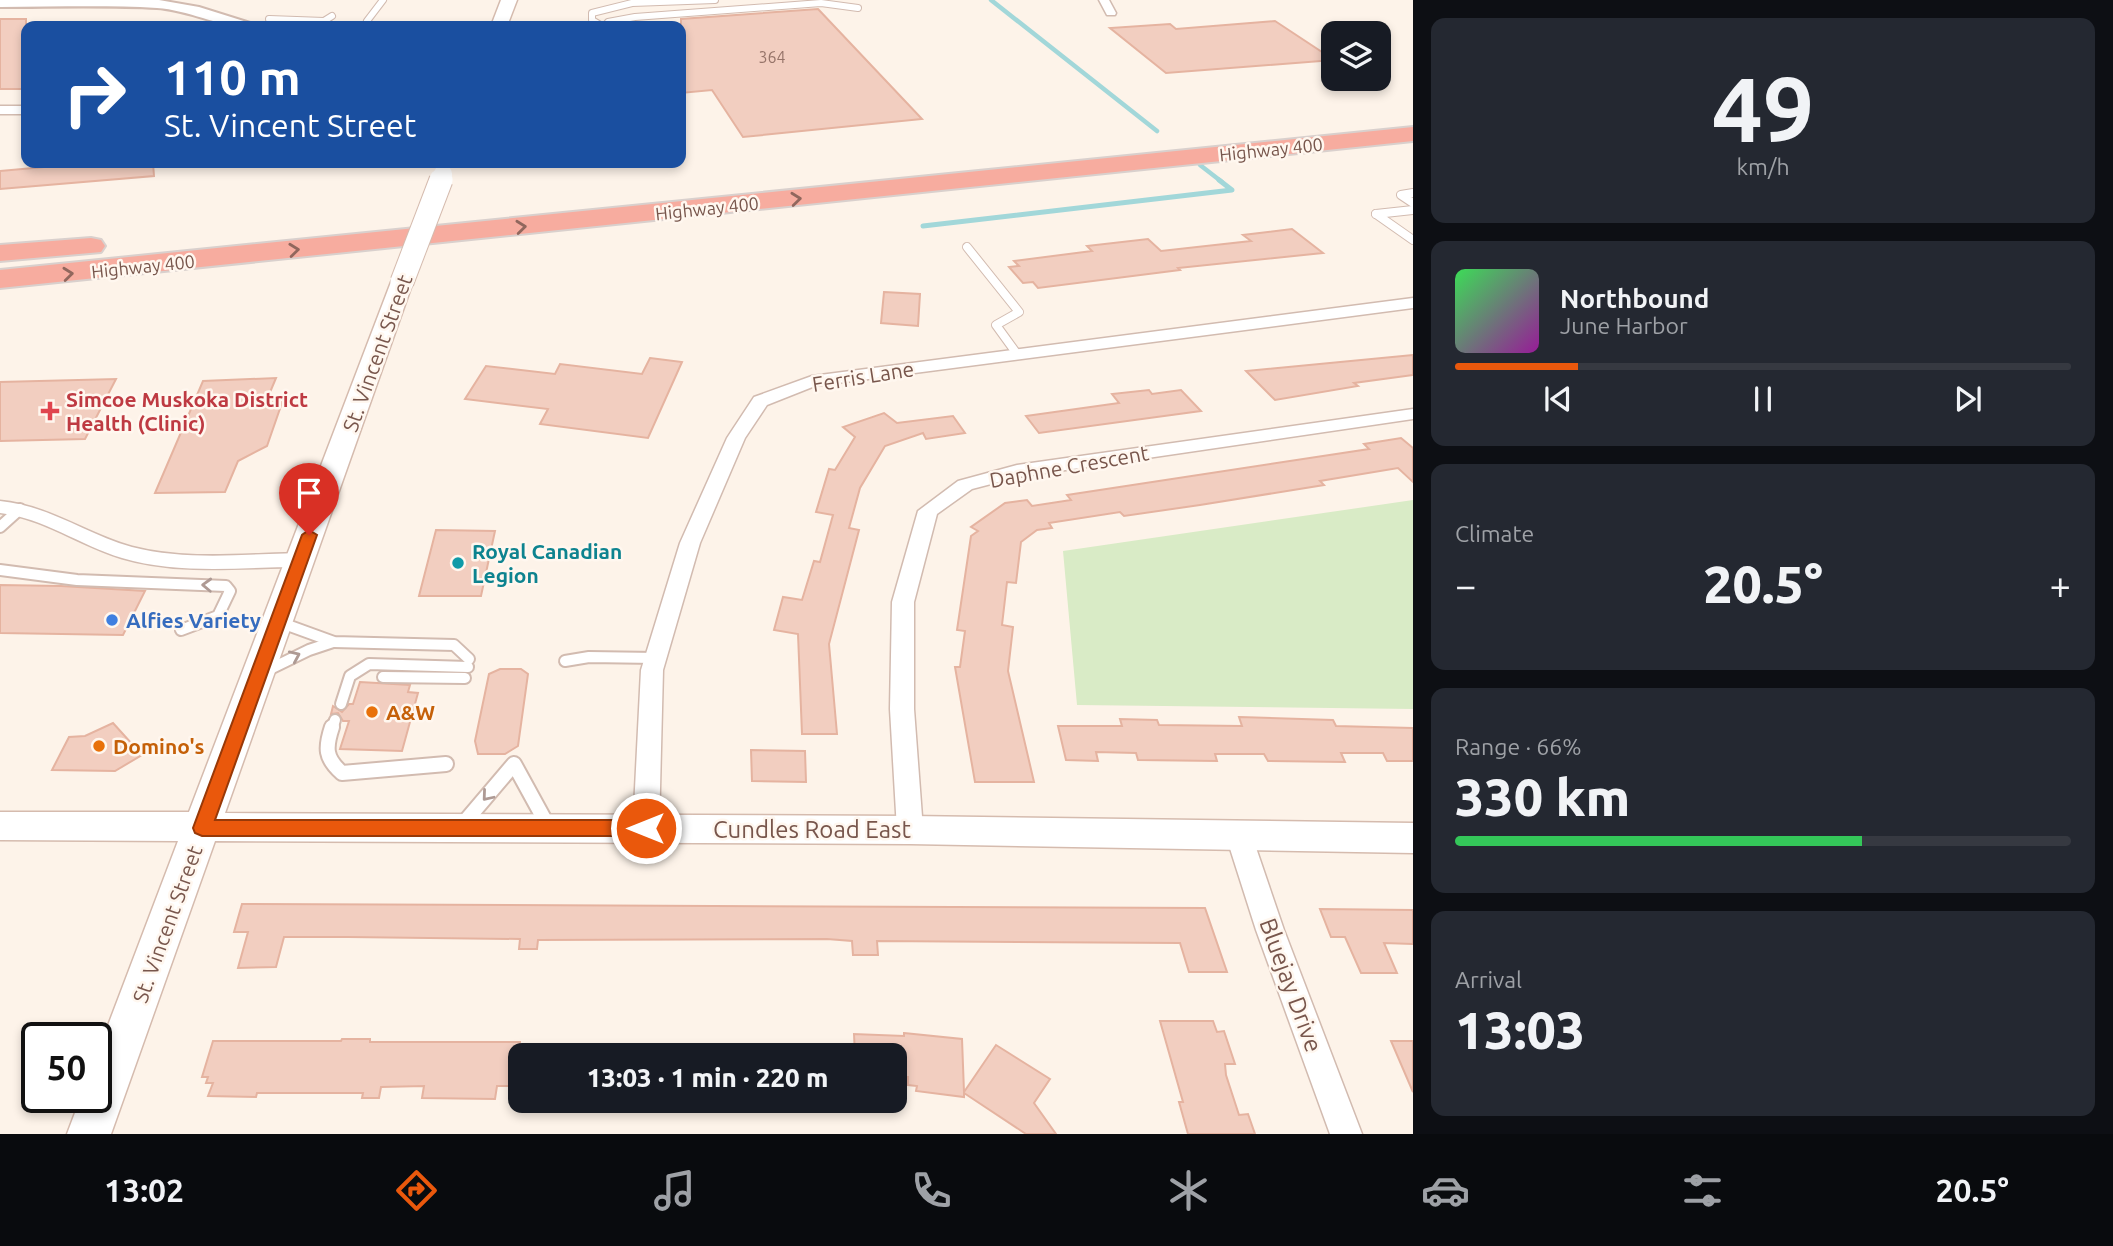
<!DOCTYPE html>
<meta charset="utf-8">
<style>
body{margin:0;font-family:Ubuntu,sans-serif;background:#242831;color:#f1f3f6;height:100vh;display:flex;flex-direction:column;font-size:26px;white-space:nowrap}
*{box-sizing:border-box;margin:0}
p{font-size:23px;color:#9ea1a6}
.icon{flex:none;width:38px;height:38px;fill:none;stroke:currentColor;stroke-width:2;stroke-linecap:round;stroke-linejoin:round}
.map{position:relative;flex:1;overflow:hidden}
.drawer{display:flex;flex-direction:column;gap:18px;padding:18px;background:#0d0f14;width:700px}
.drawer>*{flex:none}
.guide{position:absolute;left:21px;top:21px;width:665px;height:147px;border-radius:14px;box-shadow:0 4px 10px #0003;background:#1a4fa0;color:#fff;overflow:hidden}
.controls{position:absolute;left:1321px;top:21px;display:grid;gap:14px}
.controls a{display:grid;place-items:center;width:70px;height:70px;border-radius:14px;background:#171b24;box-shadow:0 4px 10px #0003;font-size:35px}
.speed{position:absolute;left:21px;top:1022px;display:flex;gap:14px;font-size:35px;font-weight:700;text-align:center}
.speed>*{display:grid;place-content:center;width:91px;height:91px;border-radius:50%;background:#171b24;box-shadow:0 4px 10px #0003;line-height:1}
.speed .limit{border:4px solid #111;border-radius:10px;background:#fff;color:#111}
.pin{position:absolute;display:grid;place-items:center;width:60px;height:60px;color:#fff;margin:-72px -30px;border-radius:50% 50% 50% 0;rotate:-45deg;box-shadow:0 0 7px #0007}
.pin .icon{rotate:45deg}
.me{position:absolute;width:77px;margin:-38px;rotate:270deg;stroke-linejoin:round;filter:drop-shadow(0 0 5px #0008)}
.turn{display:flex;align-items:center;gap:24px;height:147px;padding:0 28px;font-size:32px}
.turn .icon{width:91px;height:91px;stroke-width:2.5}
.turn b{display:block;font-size:49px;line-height:60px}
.big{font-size:52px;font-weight:800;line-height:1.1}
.drawer .card{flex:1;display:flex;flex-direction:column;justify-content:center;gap:10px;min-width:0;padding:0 24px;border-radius:14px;background:#242831}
.drawer .dial{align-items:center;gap:0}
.dial b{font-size:91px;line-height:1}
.song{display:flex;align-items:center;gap:21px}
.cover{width:84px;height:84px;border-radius:10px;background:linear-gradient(135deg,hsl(130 70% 55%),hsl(300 70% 35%))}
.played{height:7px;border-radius:4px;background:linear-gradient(90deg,#ea580c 20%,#363941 20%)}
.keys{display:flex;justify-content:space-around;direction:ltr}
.heat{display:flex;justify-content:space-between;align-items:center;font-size:38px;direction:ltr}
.charge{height:10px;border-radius:5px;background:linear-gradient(90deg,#34c759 66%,#363941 0)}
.trip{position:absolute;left:508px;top:1043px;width:399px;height:70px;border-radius:14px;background:#171b24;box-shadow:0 4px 10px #0003;font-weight:800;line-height:70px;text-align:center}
.menu{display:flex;height:112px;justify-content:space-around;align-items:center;background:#090b0e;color:#9ea1a6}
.menu .icon{width:49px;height:49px}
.menu .selected{color:#ea580c}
.menu b{font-size:32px;color:#f1f3f6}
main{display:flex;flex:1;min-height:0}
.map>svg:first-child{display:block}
</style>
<main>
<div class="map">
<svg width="1413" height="1134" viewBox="0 0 1413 1134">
<rect width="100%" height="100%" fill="#fdf3e9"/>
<path fill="#d9ebc6" d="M1413,500V709L1077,705L1063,551Z"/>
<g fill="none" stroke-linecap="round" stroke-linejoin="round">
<g stroke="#a2d7d9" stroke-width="4.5">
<path d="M991,0L1157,131"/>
<path d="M1200,165L1222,182"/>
</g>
<path stroke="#a2d7d9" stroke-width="5" d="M923,226L1232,190L1219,180"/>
</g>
<g fill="#f2cec0" stroke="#e5b3a0" stroke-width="2">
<path d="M818,9L922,119L743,137L712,90L681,93V19Z"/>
<rect x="0" y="19" width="26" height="70"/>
<path d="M1275,21L1334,60L1166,73L1110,28L1170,24L1176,29Z"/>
<path d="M153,163L154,176L0,189V171L89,163Z"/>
<path d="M1292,229L1323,253L1178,268L1180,270L1038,288L1033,282L1023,283L1009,267L1019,266L1014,261L1092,251L1087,246L1148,239L1161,251L1251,241L1243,235Z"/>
<path d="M884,292L920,294L918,326L881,323Z"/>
<path d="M1413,355V375L1354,383L1358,386L1275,400L1246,371Z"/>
<path d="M650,358L682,362L648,438L540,424L548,409L465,399L486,366L555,374L560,364L642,374Z"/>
<path d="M276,378L268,397H284L267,446L238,461L225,492L155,493L203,381Z"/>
<path d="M116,379L85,439L0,441V382Z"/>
<path d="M1149,390L1152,394L1181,390L1201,411L1039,433L1026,416L1119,403L1112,394Z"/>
<path d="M884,413L897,423L953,416L965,433L926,439L923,433L885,446L860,488L849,528L859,530L829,644L837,734H802L798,634L774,630L783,597L802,600L814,561L820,562L833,515L816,512L829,469L835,470L855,437L843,427Z"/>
<path d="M1401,438L1413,448V482L1398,468L1320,481L1324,485L1200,505L1124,516L1120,512L1049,523L1052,528L1037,530L1021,542L1016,583L1007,582L1002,625L1013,627L1008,671L1034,782H975L955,667H960L965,631L957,630L971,536L978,531L971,527L1005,503L1027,500L1032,506L1071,500L1067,495L1369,449L1364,444Z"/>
<path d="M436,530L495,531L481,596H419Z"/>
<path d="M0,585L61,586L145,591L123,635L0,633Z"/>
<path d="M500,669H521L528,674L518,746L505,754H478L475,741L489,674Z"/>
<path d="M360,682L410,685L408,692L418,693L402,751L340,749L349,721H343L338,713L331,714L333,706L342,712L349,704H353Z"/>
<path d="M1239,717L1333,720L1336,726L1413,728V761H1387L1383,753H1341L1345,762L1268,761L1264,754H1215L1217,761L1138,760L1136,753L1096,752L1098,761L1066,760L1058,726H1122L1120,719L1157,720L1159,725L1242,726Z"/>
<path d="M113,723L142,755L115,771L52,770L69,737L85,736Z"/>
<path d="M751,750L805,751L806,782L752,781Z"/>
<path d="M242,904L1205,908L1227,972H1189L1180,943L877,941L878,955H853L852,941L827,939L538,940L537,949H519L520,939L348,937H284L276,967L238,968L248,932H234Z"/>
<path d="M1320,909L1413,910V944L1384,943L1397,973H1361L1345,937H1331Z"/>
<path d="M1160,1021H1213L1217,1032L1224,1031L1235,1064H1225L1226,1075L1239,1115L1248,1114L1255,1134H1188L1179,1102H1183Z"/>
<path d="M904,1033L962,1039L964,1092L996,1045L1050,1079L1034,1103L1056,1134H1026L964,1093V1097L916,1091L917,1086L908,1085V1077H904V1055H855L854,1034L904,1036Z"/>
<path d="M342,1039H370V1042H520V1086H497L495,1099L422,1098L424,1086L381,1087L379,1098H362L363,1093H257L256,1097L208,1096L213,1083H206L208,1077H202L213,1041H341Z"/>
<path d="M1391,1041H1413V1092Z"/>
</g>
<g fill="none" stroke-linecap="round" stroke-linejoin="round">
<defs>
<g id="service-far3">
<path d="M269,19L324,21L332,16"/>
<path d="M367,21L383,0"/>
<path d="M602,26L592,20V13L632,3L715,0"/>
<path d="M605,26L608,22L635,17L821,3L858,8"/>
</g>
<g id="service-far2">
<path d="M1413,193L1401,195L1413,203"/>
<path d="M1376,214L1413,240"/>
<path d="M1376,214L1413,210"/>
<path d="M967,247L1019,312L996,325L1017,354"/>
</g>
<g id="service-far1">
<path d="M0,527L20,509"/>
<path d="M0,570L77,580L226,586L230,591L218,616L181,630"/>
<path d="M279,622L334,642L454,645L469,659"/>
<path d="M565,661L589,657L656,658"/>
<path d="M268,670L309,650L333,642"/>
<path d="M383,677L465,678"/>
<path d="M341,704L350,676L369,664L468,667"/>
<path d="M332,729L335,720"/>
</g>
<g id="service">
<path d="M332,727C325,748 325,758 342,773L446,764"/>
<path d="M463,824L514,764L548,826"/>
</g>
<g id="minor">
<path d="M1099,0H1109L1116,13L1115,15H1107Z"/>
<rect x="0" y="106" width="26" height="8"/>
<path d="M1413,298V308L815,386L767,405L745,438L700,543L663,670L659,828L655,835L646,838L637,835L633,828L641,670L680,543L727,438L754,397L812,376Z"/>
<path d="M1413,409V419L1018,477L972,489L937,514L914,602V709L923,830L919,837L910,840L901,837L897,830L890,709L892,602L918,511L958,481L1017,465Z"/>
<path d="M0,501C51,506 85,534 132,547C186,561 245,554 300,553L307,555L310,560L307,565L300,567C241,567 179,575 122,558C79,545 44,518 0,513Z"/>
<path d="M1239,826L1248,829L1252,836L1284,930L1362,1134H1330L1256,930L1226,836L1230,829Z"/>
</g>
<path id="tertiary" d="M0,0H159L199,7L250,23L252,26C219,28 190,10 157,8C105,5 52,7 0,7Z"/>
<g id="secondary">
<path d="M501,0H517L507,26H491Z"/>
<path d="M402,275L410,277L413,282L225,813L910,816L1413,823V853L910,844L215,841L111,1134H67L81,1097H96V1057L178,841L0,840V812H189L391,282L394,277Z"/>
</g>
<g id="motorway">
<path d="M1413,127V141L0,288V270Z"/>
<path d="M91,238L101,240L105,246L101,252L0,261V245Z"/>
</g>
</defs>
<use href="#service-far3" stroke="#d2bbb0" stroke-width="8"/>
<use href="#service-far2" stroke="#d2bbb0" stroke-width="10"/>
<use href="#service-far1" stroke="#d2bbb0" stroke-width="14"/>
<use href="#service" stroke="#d2bbb0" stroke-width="18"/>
<use href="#minor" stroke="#d2bbb0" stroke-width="3"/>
<use href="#tertiary" stroke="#d2bbb0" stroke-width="4"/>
<use href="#secondary" stroke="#d5bbae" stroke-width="3"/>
<use href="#motorway" stroke="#d9d0cd" stroke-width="4"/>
<use href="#service-far3" stroke="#fff" stroke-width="6"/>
<use href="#service-far2" stroke="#fff" stroke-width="8"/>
<use href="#service-far1" stroke="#fff" stroke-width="10"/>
<use href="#service" stroke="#fff" stroke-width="14"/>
<use href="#minor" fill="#fff" fill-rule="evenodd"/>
<use href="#tertiary" fill="#fff" fill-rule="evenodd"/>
<use href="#secondary" fill="#fff" fill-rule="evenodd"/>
<use href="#motorway" fill="#f7ac9f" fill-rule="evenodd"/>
<defs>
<path id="secondary-bridge-far1" d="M440,182L443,174"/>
<path id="secondary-bridge" d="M402,282L441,180"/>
</defs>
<use href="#secondary-bridge-far1" stroke="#d5bbae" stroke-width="19" stroke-linecap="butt"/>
<use href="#secondary-bridge" stroke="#d5bbae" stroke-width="25" stroke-linecap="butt"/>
<use href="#secondary-bridge-far1" stroke="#fff" stroke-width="18"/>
<use href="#secondary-bridge" stroke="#fff" stroke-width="23"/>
</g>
<defs><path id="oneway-chevron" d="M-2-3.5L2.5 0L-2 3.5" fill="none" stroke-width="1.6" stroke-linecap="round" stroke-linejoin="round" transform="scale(1.75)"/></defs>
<g stroke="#91675d">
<use href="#oneway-chevron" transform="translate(796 199) rotate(-6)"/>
<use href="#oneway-chevron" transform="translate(521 227) rotate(-6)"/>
<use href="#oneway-chevron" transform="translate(294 250) rotate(-6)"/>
<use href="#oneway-chevron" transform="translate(68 274) rotate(-6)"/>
</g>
<g stroke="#ae9a94">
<use href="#oneway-chevron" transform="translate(207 585) rotate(-178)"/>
<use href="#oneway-chevron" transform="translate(295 656) rotate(-24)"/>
<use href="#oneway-chevron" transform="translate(487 796) rotate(130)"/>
</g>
<path fill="#ea580c" stroke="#983908" stroke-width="2" d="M309,530L317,535L215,820H646L653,822L656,828L653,833L646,836H202L195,833L193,828L302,535Z"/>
<path fill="#e0444e" stroke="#fff7ef" stroke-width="2.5" d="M46.5 400.5h7v7h7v7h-7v7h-7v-7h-7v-7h7z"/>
<circle fill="#0f9aa8" stroke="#fff7ef" stroke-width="2.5" cx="458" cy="563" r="7"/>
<circle fill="#3f7fe0" stroke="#fff7ef" stroke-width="2.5" cx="112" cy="620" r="7"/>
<g fill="#e8710a" stroke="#fff7ef" stroke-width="2.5">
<circle cx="372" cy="712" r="7"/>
<circle cx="99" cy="746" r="7"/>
</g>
<g text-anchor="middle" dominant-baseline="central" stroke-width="5" stroke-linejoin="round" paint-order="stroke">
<g font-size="16" fill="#967469">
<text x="772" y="57">364</text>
</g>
<g font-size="18" fill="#78564c" stroke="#fff7ef">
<text transform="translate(1271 149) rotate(-6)">Highway 400</text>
<text transform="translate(707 208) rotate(-6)">Highway 400</text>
<text transform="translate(143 266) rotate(-6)">Highway 400</text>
</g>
<g font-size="21" fill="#78564c" stroke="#fff7ef">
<text transform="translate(377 353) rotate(-70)">St. Vincent Street</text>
<text transform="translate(863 376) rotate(-9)">Ferris Lane</text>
<text transform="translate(1069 466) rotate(-10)">Daphne Crescent</text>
<text transform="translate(167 924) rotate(-70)">St. Vincent Street</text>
</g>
<g font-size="21" font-weight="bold" fill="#be3a42" stroke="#fff7ef" text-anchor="start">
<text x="66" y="399">Simcoe Muskoka District<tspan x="66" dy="24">Health (Clinic)</tspan></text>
</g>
<g font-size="21" font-weight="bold" fill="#0d838f" stroke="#fff7ef" text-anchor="start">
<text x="472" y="551">Royal Canadian<tspan x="472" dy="24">Legion</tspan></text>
</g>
<g font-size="21" font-weight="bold" fill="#366cbe" stroke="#fff7ef" text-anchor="start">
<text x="126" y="620">Alfies Variety</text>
</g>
<g font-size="21" font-weight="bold" fill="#c56008" stroke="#fff7ef" text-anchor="start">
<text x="386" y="712">A&amp;W</text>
<text x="113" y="746">Domino's</text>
</g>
<g font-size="24" fill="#78564c" stroke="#fff7ef">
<text x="812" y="829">Cundles Road East</text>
<text transform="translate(1291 985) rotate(70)">Bluejay Drive</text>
</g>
</g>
</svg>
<div class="controls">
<a><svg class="icon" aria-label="layers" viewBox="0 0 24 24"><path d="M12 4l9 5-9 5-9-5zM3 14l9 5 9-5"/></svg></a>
</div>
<div class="speed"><div class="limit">50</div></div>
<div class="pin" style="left:309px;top:535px;background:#d93025"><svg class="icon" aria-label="arrive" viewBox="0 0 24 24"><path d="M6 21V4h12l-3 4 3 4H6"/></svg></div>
<svg class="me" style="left:646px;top:828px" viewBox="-20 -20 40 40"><circle r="17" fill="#ea580c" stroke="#fff" stroke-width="3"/><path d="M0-11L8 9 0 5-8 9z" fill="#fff"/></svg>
<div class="trip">13:03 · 1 min · 220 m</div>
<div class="guide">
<div class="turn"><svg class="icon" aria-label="right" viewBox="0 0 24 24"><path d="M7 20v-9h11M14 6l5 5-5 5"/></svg><div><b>110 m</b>St. Vincent Street</div></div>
</div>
</div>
<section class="drawer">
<div class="card dial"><b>49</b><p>km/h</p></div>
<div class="card">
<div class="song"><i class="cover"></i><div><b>Northbound</b><p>June Harbor</p></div></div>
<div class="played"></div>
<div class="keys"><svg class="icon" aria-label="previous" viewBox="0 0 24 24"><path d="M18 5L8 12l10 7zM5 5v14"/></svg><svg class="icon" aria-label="pause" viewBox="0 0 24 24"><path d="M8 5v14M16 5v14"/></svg><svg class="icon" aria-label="next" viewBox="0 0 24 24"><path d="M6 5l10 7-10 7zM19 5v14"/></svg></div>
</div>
<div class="card"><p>Climate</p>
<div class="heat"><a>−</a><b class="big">20.5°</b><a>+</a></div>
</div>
<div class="card"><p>Range · 66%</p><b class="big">330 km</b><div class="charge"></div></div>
<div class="card"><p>Arrival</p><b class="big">13:03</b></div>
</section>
</main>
<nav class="menu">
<b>13:02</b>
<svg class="icon selected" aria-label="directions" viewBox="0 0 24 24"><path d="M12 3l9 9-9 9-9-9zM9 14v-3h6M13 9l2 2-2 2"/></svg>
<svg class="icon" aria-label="music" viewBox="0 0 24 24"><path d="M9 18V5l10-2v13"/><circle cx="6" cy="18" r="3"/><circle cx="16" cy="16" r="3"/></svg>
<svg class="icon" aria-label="phone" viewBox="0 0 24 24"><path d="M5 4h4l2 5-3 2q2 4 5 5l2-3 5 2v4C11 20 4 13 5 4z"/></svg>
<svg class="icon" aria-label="climate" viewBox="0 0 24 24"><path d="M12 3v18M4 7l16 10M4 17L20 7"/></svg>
<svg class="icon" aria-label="car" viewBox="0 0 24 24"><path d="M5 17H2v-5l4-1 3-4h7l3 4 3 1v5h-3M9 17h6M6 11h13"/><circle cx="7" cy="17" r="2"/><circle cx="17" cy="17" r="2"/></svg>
<svg class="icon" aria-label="filters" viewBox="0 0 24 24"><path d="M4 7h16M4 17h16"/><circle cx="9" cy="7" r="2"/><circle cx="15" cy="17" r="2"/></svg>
<b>20.5°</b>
</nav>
